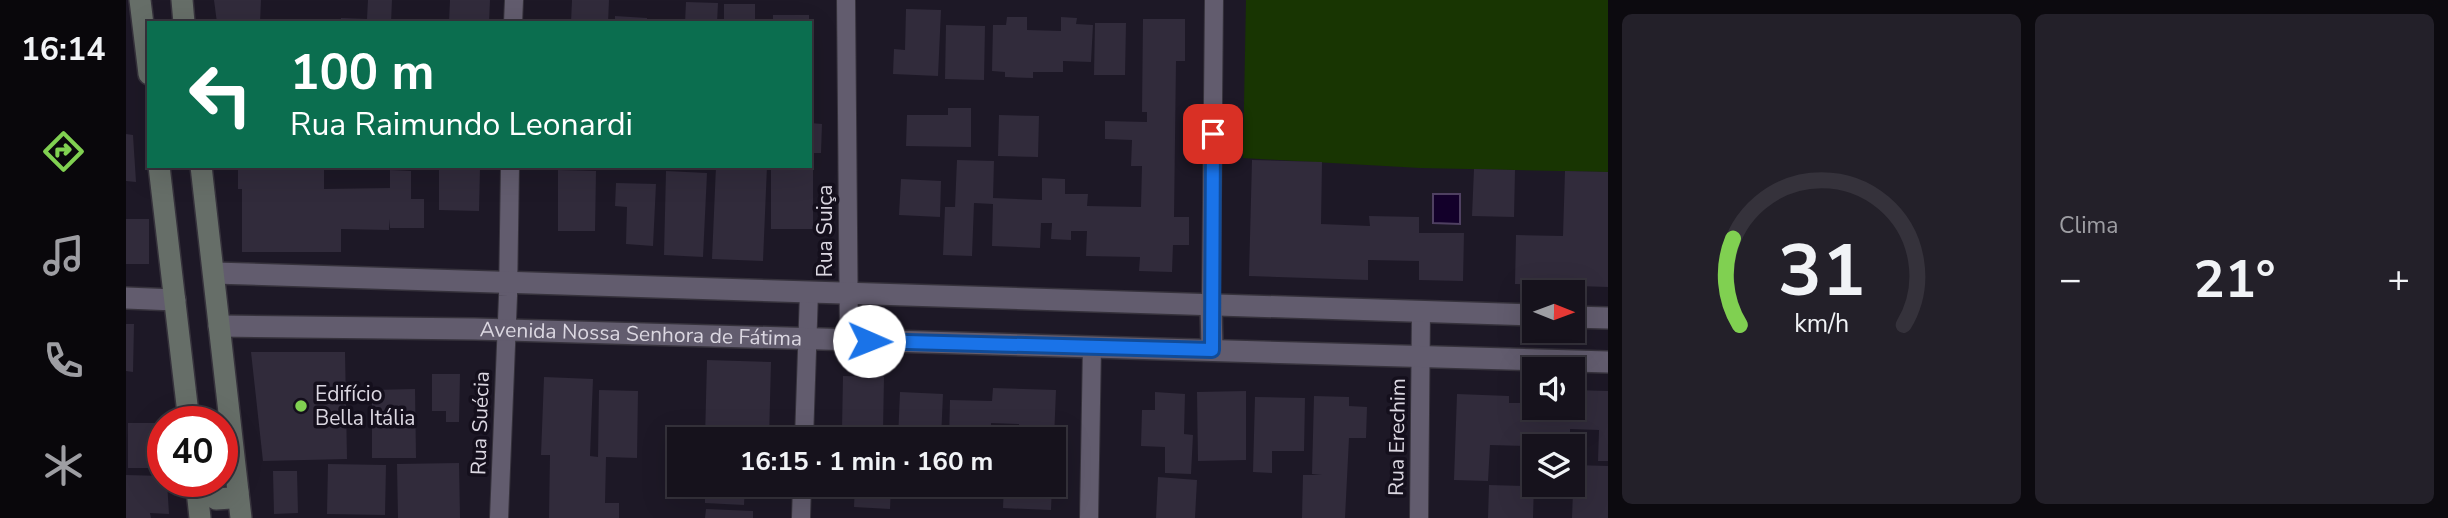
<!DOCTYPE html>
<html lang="pt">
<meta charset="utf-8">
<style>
body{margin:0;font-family:"Nunito Sans",sans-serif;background:#232029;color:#f1f3f6;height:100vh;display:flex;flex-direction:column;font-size:26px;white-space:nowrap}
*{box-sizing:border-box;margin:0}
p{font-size:23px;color:#9e9ea3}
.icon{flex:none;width:38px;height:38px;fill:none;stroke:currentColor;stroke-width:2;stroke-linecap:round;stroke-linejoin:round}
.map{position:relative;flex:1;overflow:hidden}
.drawer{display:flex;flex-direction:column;gap:14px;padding:14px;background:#0c0a0f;width:840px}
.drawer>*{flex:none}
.banner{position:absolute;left:21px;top:21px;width:665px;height:147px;border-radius:0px;box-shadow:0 7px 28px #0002,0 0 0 2px #35323b;background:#0b6e4f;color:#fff;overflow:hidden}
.needle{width:46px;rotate:91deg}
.fabs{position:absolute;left:1396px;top:280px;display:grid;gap:14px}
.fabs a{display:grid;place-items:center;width:63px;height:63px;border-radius:0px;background:#16121c;box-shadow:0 7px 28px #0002,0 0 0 2px #35323b;font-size:35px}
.speed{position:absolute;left:21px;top:406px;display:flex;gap:14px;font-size:35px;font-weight:700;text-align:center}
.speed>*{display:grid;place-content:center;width:91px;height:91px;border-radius:50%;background:#16121c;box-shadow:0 7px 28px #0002,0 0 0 2px #35323b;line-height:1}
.speed .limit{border:10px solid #d22;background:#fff;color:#111}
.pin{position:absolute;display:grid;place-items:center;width:60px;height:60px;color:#fff;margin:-30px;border-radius:14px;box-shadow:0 4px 10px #0006}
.me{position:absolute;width:77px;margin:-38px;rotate:91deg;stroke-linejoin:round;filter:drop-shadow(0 0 5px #0008)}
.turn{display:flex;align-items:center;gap:24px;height:147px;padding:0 28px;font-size:32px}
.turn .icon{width:91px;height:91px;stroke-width:2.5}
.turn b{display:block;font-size:49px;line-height:60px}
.big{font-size:52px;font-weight:700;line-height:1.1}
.drawer .widget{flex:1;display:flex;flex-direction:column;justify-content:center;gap:10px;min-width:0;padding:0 24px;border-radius:10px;background:#232029}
.drawer .dial{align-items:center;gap:0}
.dial svg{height:182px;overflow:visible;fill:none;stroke:#35323b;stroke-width:7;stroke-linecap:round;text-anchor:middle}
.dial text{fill:#f1f3f6;stroke:none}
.heat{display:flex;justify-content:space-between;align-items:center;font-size:38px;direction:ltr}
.drawer .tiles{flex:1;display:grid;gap:14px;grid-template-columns:repeat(2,1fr)}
.trip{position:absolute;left:541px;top:427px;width:399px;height:70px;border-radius:0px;background:#16121c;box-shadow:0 7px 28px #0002,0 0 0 2px #35323b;font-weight:700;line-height:70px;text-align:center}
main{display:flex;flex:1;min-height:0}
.tab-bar{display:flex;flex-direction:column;width:126px;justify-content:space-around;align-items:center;background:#09070b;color:#9e9ea3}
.tab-bar .icon{width:49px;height:49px}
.tab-bar .active{color:#80d051}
.tab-bar b{font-size:32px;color:#f1f3f6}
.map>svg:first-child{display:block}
</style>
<main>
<nav class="tab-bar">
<b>16:14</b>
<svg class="icon active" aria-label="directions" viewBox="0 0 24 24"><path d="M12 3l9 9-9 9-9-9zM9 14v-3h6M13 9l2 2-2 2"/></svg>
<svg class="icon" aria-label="music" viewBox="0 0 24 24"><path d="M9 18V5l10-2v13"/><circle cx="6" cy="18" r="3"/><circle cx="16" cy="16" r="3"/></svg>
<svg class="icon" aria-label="phone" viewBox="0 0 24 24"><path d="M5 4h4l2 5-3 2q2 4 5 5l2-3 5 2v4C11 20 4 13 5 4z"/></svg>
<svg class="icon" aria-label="climate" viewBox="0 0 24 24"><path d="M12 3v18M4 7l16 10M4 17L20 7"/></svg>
</nav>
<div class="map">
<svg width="1482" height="518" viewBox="0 0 1482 518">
<rect width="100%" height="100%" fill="#1d1826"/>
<path fill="#183502" d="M1120,0H1482V172L1294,168L1117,158Z"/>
<path fill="#13002a" stroke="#4f4061" stroke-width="2" d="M1307,194H1334V224L1307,223Z"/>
<g fill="#312b3b">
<path d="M88,0H135L134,23H91Z"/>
<path d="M242,0H266L265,23H215V18L241,19Z"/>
<path d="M324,0H364L363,23H323Z"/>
<path d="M446,0H483L482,23H445Z"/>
<path d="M560,2L592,3L591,23H559Z"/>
<rect x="598" y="4" width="31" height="19"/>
<path d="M780,9L815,10L812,76L767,74L768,49L779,50Z"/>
<rect x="647" y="15" width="36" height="8"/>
<path d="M489,16L521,18V23H489Z"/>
<path d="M881,17H901V30L935,31V17L951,18L950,24L967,25L965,62L937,61V72H907V78L879,77V72L866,71L867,25H880Z"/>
<path d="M1017,19H1059V61H1050L1048,217H1063V245H1047L1046,272L1013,271L1014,257L960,256L961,231H945V240L925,239L926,223H915L914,248L866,246L867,204L848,203L846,256L817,255L819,207H829L831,160L868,161L867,198L916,200V178L939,179V194H962L961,206L1015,207L1016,166H1005L1006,140L979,139V121L1021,122V112H1016Z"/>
<path d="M969,23H1000L999,75H968Z"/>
<path d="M820,25L859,26L858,80L819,79Z"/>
<path d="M822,108H845V147L780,146L781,115H822Z"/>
<path d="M873,115L913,116L912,157L872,156Z"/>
<path d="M684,123L696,124L695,153H684Z"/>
<path d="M0,134L7,135L10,182L0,181Z"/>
<path d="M1126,160L1196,162L1195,224L1244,226L1243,216L1293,217V233H1338L1337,281L1293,280V261L1242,260V280L1123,276Z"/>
<path d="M112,166H198V189L264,188V170L285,171V199H298V228H264L263,219V230L215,229V252H116V189H112Z"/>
<path d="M590,166H641L637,261L586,259Z"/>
<path d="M313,167H354L353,211L313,210Z"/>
<path d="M645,169L687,170V229H645Z"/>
<path d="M1348,169L1389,170L1388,217L1346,216Z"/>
<path d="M432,170L470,171L469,231H432Z"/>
<path d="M540,171L581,173L577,257L538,255Z"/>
<path d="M1439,171L1482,172V287L1389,284L1390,235L1437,236Z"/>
<path d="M775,179L815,181L814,217L773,215Z"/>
<path d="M490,183L530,184L527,246L500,244L501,207L489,206Z"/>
<rect x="0" y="219" width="23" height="45"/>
<path d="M0,324H8L7,372L0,371Z"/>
<path d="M125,352H219L221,459L137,461Z"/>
<path d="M581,360L645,362L643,439H579Z"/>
<path d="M306,374H334L333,422H320V411H306Z"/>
<path d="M717,376L758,377L757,431L716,430Z"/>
<path d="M418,377L467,379L464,456L472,457L473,390L512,391L511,458L480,457L479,503H493V518H423L424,455H415Z"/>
<path d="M867,388L930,390L928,439H892L893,424L865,423V439H823L824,400L866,401Z"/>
<path d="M289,389L290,458H246V390Z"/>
<path d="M1400,389H1409V408H1447V390L1482,391V461H1472L1473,430L1444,429V446H1409L1407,518H1362L1363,485L1398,486L1399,446L1364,445L1362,481L1328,480L1331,394L1383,396V403H1400Z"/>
<path d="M1120,391V460L1072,461L1071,392Z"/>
<path d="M774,392L817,394L815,439H772Z"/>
<path d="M1029,392L1059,394L1058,434L1067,435L1065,474L1039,473V447L1015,446L1016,410H1029Z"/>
<path d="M1188,396L1223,397V406L1241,407L1240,438H1223L1219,518H1176L1177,475H1196L1186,474Z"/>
<path d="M1129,397L1179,398L1178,451H1146V473L1127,472Z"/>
<rect x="2" y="423" width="30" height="45"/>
<path d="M333,463L334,518H272L271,464Z"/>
<path d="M202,464L260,465L259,515L201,514Z"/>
<path d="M1448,465L1482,466V518H1446Z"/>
<path d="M147,471H171L172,513L148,514Z"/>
<path d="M0,475L37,476V481H41L43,514L24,513L25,518H0Z"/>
<path d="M1032,477L1071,480L1069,518H1030Z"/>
<path d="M579,485H619L618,505L579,503Z"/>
<path d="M729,485H765L764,509L728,507Z"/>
<path d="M878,485H926L925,510L877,508Z"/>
<path d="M580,509L627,511V518H579Z"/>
</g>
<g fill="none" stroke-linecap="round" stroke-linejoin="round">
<defs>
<g id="minor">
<path d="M720,0L723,340"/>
<path d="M387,23L388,0"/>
<path d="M1085,304L1088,0"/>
<path d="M678,439L683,292"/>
<path d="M373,518L382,296L384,166"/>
<path d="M675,518L676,485"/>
<path d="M963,518L966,346"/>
<path d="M1293,518L1295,311"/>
</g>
<g id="tertiary">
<path d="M88,273L1409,315"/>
<path d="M0,298L49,300"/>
<path d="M1085,304L1086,350"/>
<path d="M1447,317L1482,318"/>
<path id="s1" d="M93,326L349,329L1482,362"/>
</g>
<g id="secondary">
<path d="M14,0L23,74"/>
<path d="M56,0L58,23"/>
<path d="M33,166L63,422"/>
<path d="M75,166L115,518"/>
<path d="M70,481L74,518"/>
<path d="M80,481L85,495L90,499L105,498L112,492"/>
</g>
</defs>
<use href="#minor" stroke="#36323c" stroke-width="20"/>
<use href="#tertiary" stroke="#36323c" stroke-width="24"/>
<use href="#secondary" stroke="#36323c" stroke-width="24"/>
<use href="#minor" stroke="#625c6e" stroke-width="18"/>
<use href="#tertiary" stroke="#625c6e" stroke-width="21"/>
<use href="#secondary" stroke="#666e68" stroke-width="21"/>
</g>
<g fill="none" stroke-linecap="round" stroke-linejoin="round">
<defs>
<path id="route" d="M743,341L1086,350L1087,134"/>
</defs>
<use href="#route" stroke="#114b97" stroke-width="18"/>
<use href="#route" stroke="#1a73e8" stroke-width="12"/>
</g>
<circle fill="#80d051" stroke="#140f1c" stroke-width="2.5" cx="175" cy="406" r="7"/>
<g text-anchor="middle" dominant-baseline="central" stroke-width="7" stroke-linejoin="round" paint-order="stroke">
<g font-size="21" fill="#dbd7e1" stroke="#140f1c">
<text transform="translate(699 231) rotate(-90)">Rua Suiça</text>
<text stroke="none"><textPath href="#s1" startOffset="422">Avenida Nossa Senhora de Fátima</textPath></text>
<text transform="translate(354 423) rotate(-88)">Rua Suécia</text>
<text transform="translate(1271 437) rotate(-89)">Rua Erechim</text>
</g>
<g font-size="21" fill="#dbd7e1" stroke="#140f1c" text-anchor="start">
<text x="189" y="394">Edifício<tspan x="189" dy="24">Bella Itália</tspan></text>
</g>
</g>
</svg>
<div class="fabs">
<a><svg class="needle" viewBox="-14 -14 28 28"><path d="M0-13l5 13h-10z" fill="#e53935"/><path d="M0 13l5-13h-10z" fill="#9e9ea3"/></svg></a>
<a><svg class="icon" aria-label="sound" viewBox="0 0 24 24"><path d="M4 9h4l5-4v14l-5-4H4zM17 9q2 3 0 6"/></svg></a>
<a><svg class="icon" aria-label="layers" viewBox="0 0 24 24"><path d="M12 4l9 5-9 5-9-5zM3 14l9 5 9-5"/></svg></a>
</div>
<div class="speed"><div class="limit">40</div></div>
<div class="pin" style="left:1087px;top:134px;background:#d93025"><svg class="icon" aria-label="arrive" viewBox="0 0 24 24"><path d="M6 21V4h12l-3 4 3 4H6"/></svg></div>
<svg class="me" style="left:743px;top:341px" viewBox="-20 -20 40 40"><circle r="19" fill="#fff"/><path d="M0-13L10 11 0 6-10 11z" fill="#1a73e8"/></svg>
<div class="trip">16:15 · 1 min · 160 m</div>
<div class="banner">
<div class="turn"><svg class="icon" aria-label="left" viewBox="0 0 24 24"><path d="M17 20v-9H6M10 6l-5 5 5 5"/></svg><div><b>100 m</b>Rua Raimundo Leonardi</div></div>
</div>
</div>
<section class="drawer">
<div class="tiles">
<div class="widget dial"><svg viewBox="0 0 100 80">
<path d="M14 69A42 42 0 1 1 86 69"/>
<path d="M14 69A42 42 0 0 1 11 31" stroke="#80d051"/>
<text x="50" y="56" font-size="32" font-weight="700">31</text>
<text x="50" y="72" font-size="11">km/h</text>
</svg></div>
<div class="widget"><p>Clima</p>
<div class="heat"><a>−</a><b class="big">21°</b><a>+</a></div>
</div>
</div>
</section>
</main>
